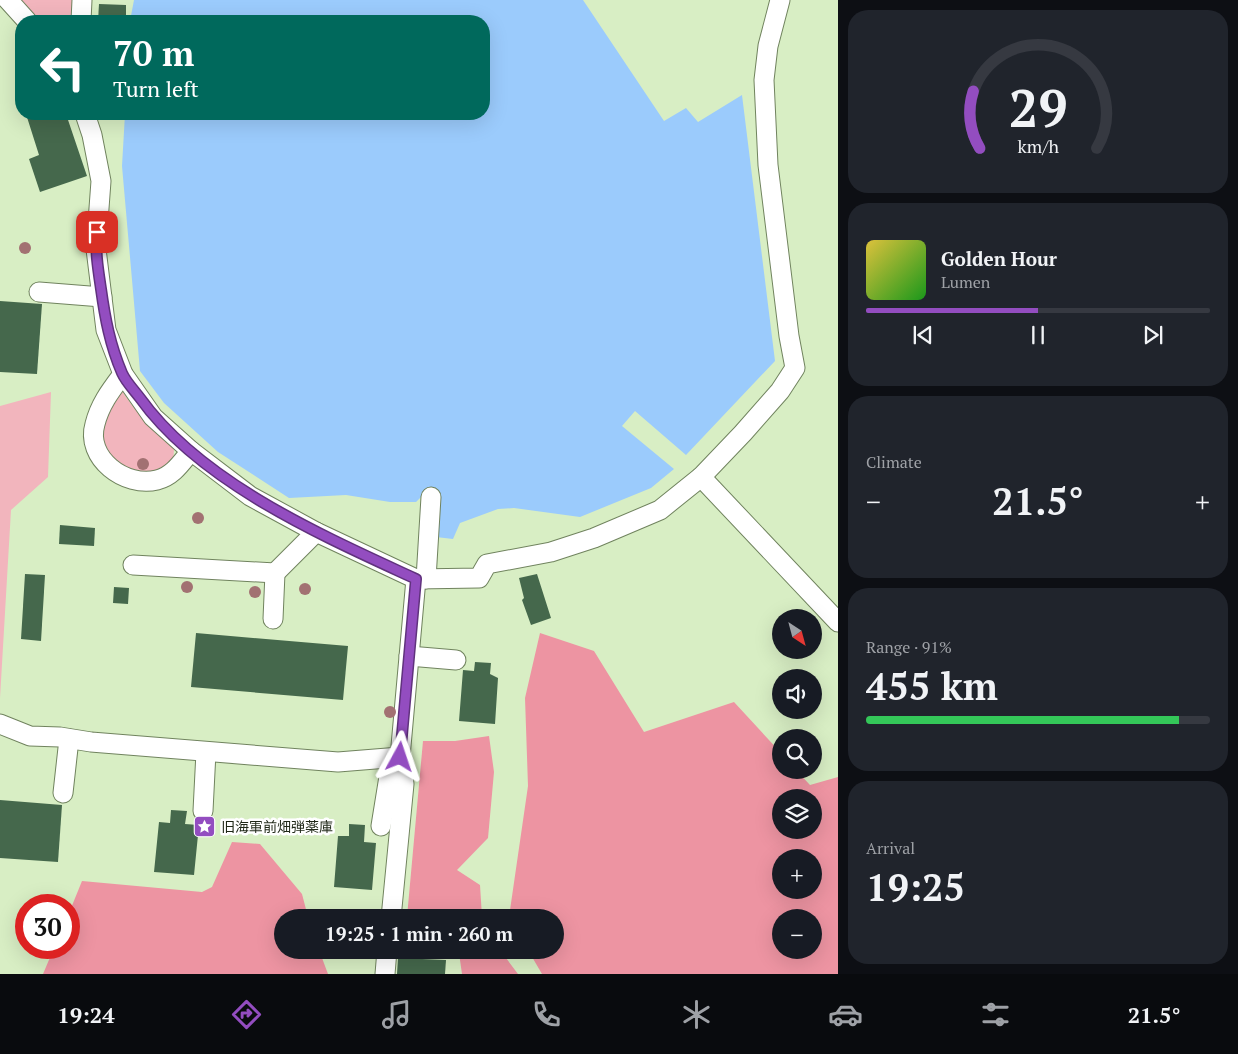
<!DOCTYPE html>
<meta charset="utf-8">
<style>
body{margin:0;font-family:"PT Serif","Noto Sans JP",serif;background:#20242c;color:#f1f3f6;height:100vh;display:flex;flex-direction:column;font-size:19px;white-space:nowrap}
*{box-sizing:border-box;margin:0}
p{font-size:16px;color:#9ea1a6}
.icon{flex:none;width:28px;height:28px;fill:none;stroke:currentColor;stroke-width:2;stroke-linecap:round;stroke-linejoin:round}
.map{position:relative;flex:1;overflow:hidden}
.drawer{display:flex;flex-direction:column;gap:10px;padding:10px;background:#0d0f14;width:400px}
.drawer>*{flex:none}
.guide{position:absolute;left:15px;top:15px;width:475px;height:105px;border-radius:20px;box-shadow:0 5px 20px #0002;background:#00695c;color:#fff;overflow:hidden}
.needle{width:32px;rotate:144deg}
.buttons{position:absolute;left:772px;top:609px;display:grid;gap:10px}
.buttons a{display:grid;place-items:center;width:50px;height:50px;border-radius:50%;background:#171b24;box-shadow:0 5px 20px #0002;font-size:25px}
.speed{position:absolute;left:15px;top:894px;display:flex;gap:10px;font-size:25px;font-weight:700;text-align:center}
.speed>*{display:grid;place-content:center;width:65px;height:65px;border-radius:50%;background:#171b24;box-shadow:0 5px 20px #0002;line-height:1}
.speed .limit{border:8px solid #d22;background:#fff;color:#111}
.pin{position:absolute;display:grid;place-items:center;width:42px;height:42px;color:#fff;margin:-21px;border-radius:10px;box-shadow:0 2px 8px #0006}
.me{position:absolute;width:55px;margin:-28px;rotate:5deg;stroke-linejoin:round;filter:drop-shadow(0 0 4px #0008)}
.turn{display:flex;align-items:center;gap:18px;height:105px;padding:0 15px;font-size:22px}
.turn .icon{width:65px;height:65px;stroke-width:2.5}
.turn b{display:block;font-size:35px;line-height:42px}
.big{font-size:38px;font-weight:700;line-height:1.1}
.drawer .card{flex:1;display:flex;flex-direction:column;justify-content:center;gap:8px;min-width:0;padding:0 18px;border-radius:20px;background:#20242c}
.drawer .dial{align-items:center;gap:0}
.dial svg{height:130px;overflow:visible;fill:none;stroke:#363941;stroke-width:7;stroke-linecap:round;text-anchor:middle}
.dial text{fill:#f1f3f6;stroke:none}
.song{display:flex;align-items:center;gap:15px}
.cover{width:60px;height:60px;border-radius:8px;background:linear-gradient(135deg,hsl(50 70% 55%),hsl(120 70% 35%))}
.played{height:5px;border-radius:2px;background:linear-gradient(90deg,#934dc0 50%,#363941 50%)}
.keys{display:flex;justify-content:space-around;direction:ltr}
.heat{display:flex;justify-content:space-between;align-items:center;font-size:28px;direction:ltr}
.charge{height:8px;border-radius:4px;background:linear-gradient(90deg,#34c759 91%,#363941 0)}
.trip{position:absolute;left:274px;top:909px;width:290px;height:50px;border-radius:25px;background:#171b24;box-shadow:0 5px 20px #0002;font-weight:700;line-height:50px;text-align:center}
.tabs{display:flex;height:80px;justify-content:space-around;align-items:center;background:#090b0e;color:#9ea1a6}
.tabs .icon{width:35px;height:35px}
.tabs .active{color:#934dc0}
.tabs b{font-size:22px;color:#f1f3f6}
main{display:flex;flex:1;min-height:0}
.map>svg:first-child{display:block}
</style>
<main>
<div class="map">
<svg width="838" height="974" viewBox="0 0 838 974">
<rect width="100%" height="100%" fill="#d8eec4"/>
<g fill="#f2b5bd">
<path d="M19,0H73L72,21H39Z"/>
<path d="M120,388L131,404L174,449L173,465L155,475L125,471L111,460L100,443V426Z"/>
<path d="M51,392L48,477L11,510L0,698V406Z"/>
</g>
<g fill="#ed94a2" fill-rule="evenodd">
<path d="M540,633L594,651L644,732L734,702L781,753V770H796L810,785L838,777V974H542L528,950H555V918L509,917L528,786L525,698ZM781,798H814V830H781ZM781,858H814V890H781ZM781,918H814V950H781Z"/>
<path d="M489,736L494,772L488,838L457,870L480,885L482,917H407L423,741H455Z"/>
<path d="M232,842L260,844L302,894L308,917L282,918V950H319L328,974H43L54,948H69V913L82,881L202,892L212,887Z"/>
<path d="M438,950H500L518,974H462L459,953Z"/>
</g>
<path fill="#9bcbfc" d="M134,0H583L664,121L686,108L698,122L742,95L775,361L686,455L635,411L622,426L674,469L651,488L580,517L514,508L498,509L460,523L453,539L436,537L423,495L416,502H390L346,495L289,498L218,452L164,403L140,371L122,166L125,114H484V21H130Z"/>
<g fill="#45684c">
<path d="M99,4L126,5V21H98Z"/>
<path d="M26,114H66L87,176L40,192L29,159L39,155Z"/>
<path d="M0,301L42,304L37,374L0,372Z"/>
<path d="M60,525L95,528L94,546L59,544Z"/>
<path d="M25,574L45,575L41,641L21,639Z"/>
<path d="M537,574L551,618L531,625L522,600L524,598L519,578Z"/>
<path d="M114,587L129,588L128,604L113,603Z"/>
<path d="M196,633L348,646L343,700L191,687Z"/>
<path d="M475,662L491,663L490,674L498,678L495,724L459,721L463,670L474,671Z"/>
<path d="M0,800L62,805L58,862L0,858Z"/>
<path d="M171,810L187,811L185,824L199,825L194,875L154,872L159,822L170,823Z"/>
<path d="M349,824L365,825L364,842L376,843L372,890L334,887L338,836H349Z"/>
<path d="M398,958L446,960L445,974H397Z"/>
</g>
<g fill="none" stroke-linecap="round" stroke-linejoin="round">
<defs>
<g id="minor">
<path d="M8,0L27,21"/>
<path d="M81,21L82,0"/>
<path d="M85,114L92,135L101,181L96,249L106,330L123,374L153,417L191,451L250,496L316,532L416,579L479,578L487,564L551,552L594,538L660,510L701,477L743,433L780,391L795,368L789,336L768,165L764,80L768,46L780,0"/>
<path d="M39,292L102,297"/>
<path d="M123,374C111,390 100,404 95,424C85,458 125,488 157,480C173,476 181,463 191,451"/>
<path d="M701,477L838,622"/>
<path d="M133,565L275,573L316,532"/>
<path d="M426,579L431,497"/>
<path d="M273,619L275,573"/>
<path d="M409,656L456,660"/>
<path d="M0,724L30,736L60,737L91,742L338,762L400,757L416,579"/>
<path d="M63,793L69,739"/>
<path d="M203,811L206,752"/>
<path d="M381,826L392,758"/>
<path d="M391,918L404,784L400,757"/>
<path d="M385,974L387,950"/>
</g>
</defs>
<use href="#minor" stroke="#70835e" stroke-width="21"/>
<use href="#minor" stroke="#fff" stroke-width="19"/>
</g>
<g fill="#a27172">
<circle cx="25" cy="248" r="6"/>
<circle cx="143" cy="464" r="6"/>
<circle cx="198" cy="518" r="6"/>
<circle cx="187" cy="587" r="6"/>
<circle cx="305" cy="589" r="6"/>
<circle cx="255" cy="592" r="6"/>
<circle cx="390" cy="712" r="6"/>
</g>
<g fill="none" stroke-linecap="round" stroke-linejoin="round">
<defs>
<path id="route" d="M97,232C95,251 98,269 101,289C105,318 110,345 122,373C126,382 134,390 140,398C201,483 323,536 416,579L400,757"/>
</defs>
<use href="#route" stroke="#60327d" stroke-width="12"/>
<use href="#route" stroke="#934dc0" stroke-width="9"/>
</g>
<defs>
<symbol id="sight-square" viewBox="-11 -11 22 22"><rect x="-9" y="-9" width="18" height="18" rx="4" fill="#934dc0" stroke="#fff"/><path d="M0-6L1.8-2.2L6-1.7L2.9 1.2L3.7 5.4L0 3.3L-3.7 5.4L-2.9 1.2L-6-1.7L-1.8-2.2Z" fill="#fff"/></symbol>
</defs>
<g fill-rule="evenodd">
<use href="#sight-square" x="192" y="814" width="25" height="25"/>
</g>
<g text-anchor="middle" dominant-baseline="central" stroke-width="5" stroke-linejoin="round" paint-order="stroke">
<g font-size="14" fill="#1f2717" stroke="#fff" text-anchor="start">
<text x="221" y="826">旧海軍前畑弾薬庫</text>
</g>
</g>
</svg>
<div class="buttons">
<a><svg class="needle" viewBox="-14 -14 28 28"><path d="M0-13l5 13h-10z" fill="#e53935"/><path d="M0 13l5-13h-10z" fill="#9ea1a6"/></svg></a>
<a><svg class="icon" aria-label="sound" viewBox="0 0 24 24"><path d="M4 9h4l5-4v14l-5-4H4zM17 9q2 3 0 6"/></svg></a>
<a><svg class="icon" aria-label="search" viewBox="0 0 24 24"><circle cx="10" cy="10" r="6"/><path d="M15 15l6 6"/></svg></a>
<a><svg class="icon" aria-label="layers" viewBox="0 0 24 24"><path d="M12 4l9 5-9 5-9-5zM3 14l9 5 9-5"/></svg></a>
<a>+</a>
<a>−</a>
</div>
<div class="speed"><div class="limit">30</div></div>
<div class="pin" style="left:97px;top:232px;background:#d93025"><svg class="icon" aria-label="arrive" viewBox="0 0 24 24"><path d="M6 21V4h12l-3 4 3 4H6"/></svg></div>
<svg class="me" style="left:400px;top:757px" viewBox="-20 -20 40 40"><path d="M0-17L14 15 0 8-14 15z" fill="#934dc0" stroke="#fff" stroke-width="4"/></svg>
<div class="trip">19:25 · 1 min · 260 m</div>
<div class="guide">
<div class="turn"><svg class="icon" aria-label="left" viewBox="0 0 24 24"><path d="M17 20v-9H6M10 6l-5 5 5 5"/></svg><div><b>70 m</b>Turn left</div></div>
</div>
</div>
<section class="drawer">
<div class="card dial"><svg viewBox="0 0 100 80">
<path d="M14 69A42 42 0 1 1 86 69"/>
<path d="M14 69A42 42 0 0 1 10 34" stroke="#934dc0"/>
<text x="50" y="56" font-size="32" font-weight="700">29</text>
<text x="50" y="72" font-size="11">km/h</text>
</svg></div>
<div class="card">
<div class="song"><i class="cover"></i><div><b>Golden Hour</b><p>Lumen</p></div></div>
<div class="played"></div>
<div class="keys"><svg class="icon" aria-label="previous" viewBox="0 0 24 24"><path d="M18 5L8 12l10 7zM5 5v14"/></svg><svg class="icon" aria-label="pause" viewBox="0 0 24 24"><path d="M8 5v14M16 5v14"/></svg><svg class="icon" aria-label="next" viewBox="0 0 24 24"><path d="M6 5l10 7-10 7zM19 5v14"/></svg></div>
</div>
<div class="card"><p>Climate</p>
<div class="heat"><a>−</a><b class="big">21.5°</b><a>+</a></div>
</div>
<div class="card"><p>Range · 91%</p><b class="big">455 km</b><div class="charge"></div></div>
<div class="card"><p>Arrival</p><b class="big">19:25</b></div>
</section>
</main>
<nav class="tabs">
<b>19:24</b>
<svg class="icon active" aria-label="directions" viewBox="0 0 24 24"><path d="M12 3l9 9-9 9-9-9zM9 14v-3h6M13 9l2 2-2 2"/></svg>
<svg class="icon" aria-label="music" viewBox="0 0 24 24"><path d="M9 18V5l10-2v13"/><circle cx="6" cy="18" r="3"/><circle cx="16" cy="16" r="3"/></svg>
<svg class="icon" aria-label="phone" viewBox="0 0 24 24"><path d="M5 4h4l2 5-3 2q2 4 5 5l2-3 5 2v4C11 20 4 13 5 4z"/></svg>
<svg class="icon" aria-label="climate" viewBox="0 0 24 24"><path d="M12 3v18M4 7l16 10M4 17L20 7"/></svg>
<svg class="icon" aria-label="car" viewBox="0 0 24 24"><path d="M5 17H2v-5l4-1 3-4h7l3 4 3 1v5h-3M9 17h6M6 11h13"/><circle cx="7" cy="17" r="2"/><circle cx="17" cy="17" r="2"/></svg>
<svg class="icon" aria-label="filters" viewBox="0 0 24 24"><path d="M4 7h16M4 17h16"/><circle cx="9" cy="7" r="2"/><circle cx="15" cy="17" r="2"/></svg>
<b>21.5°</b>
</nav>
